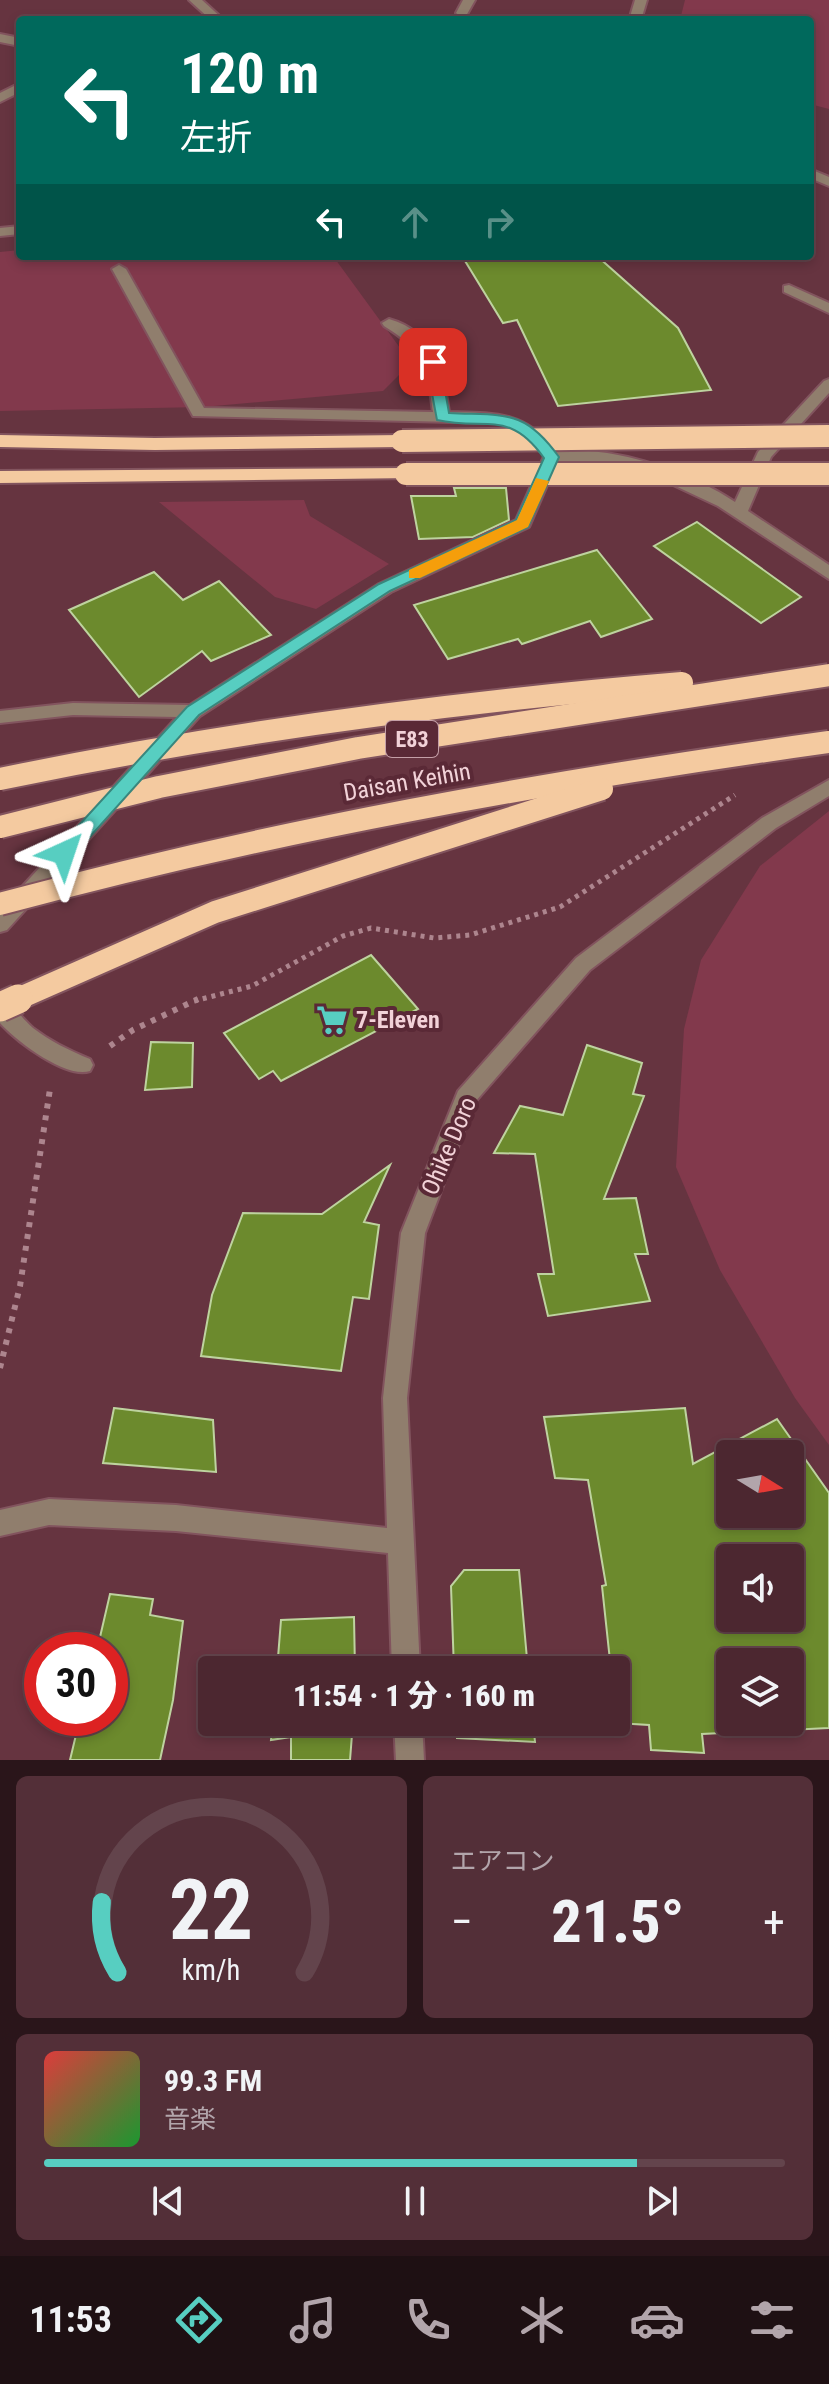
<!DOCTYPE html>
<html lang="ja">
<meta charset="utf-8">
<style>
body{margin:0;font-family:"Roboto Condensed","Noto Sans JP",sans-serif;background:#532f38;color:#f1f3f6;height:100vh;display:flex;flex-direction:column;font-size:30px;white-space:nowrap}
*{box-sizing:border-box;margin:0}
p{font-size:26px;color:#b2a5ab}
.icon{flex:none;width:44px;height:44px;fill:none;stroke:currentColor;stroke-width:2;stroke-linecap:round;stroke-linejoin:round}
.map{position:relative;height:1760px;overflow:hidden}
.panel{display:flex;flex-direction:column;gap:16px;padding:16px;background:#2a151a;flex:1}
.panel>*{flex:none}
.top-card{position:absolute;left:16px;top:16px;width:798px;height:244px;border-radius:8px;box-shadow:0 4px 12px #0003,0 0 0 2px #63444c;background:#00695c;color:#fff;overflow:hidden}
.needle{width:52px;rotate:101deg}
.controls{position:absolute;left:716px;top:1440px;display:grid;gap:16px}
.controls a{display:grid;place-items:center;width:88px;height:88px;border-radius:8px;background:#4c2730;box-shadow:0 4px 12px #0003,0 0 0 2px #63444c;font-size:40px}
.speed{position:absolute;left:24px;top:1632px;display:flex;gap:16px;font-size:40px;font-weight:700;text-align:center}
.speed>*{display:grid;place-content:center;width:104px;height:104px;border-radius:50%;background:#4c2730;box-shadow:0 4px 12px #0003,0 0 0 2px #63444c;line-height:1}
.speed .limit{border:12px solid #d22;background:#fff;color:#111}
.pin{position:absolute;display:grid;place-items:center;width:68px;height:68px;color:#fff;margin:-34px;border-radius:16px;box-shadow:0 4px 12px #0006}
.me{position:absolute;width:88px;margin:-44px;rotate:42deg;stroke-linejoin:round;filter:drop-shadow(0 0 6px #0008)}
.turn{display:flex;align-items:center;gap:28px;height:168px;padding:0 32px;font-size:36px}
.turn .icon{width:104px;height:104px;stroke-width:2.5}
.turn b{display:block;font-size:56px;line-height:68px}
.lanes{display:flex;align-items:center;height:76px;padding:0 32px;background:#0003;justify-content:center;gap:40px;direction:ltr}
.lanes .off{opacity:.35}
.big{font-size:60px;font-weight:800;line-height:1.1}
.panel .card{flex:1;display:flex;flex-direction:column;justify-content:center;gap:12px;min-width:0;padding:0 28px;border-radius:12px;background:#532f38}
.panel .dial{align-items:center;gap:0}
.dial svg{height:208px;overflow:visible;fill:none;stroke:#63444c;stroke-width:7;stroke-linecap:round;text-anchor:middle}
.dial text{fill:#f1f3f6;stroke:none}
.song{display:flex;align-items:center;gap:24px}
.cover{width:96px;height:96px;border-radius:12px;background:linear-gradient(135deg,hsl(0 70% 55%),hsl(130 70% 35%))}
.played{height:8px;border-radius:4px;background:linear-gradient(90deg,#57cec1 80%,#63444c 80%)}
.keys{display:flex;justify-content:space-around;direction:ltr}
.heat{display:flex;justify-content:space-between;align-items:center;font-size:44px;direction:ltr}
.panel .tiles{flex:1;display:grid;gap:16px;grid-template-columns:1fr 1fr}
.card:last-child{grid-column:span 2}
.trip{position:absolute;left:198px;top:1656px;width:432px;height:80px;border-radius:8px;background:#4c2730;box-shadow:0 4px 12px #0003,0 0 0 2px #63444c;font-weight:800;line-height:80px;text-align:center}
.tab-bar{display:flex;height:128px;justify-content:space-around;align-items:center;background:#1e1013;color:#b2a5ab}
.tab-bar .icon{width:56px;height:56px}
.tab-bar .selected{color:#57cec1}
.tab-bar b{font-size:36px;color:#f1f3f6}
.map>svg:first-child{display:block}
</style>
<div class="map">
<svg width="829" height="1760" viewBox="0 0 829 1760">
<rect width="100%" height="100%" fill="#663440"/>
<g fill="#82394c">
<path d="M685,0H829V109L810,104V20H680Z"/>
<path d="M20,250V256H333L411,363L383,391L203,407L0,411V252Z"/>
<path d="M304,500L310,516L389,564L316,609L275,597L159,502Z"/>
<path d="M829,811V1445L795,1398L720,1270L676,1167L684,1029L701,960L760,866Z"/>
</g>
<g fill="#6c8a2d" stroke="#bed39f" stroke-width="2" fill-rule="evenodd">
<path d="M462,256H597L678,328L711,390L558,406L517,320L503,323Z"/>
<path d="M454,488H506L509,520L473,537L419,539L411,496H456Z"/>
<path d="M697,522L801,597L761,623L654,546Z"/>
<path d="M597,550L652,619L601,637L590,621L522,644L518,639L448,659L414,605Z"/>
<path d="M154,572L183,600L219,581L271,635L211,661L202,651L139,697L69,610Z"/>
<path d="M371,955L418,1009L281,1081L273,1071L259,1079L224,1033Z"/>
<path d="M151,1042L193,1043L192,1087L145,1090Z"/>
<path d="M587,1045L642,1063L633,1094L644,1096L604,1199L636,1198L648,1254H635L650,1301L548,1316L538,1274H554L535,1154L494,1153L520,1106L563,1115Z"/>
<path d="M390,1165L364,1222L379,1225L369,1299L353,1297L341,1371L201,1356L212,1295L243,1213L322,1214Z"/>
<path d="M114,1408L213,1420L216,1472L103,1463Z"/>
<path d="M685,1408L693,1464L777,1419L829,1493V1728L702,1734L704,1753L651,1750L649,1725L617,1723L616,1670H611L602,1586L606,1585L588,1480L555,1478L544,1417ZM730,1454H790V1514H730ZM730,1558H790V1618H730ZM730,1662H790V1722H730Z"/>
<path d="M464,1570H519L528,1670H454L451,1586Z"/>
<path d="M110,1594L153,1599L150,1615L183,1621L173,1700L160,1760H70L80,1718H110V1650H97Z"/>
<path d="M354,1617L355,1670H277L281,1620Z"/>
<path d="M273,1722H353L350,1760H291V1737L271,1740Z"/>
<path d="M456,1722H533L535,1742L457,1738Z"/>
</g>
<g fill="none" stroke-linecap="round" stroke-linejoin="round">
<defs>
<g id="minor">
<path d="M189,0H202L224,20H211Z"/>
<path d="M463,0H475L466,16L462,17L456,13Z"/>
<path d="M635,0H647L641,20H629Z"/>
<path d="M0,34L20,38V46L0,42Z"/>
<path d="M20,83V92L0,102V93Z"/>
<path d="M810,169L829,177V186L810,178Z"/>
<path d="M20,226V234L0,236V228Z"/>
<path d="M119,265L126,269L204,408L433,412C427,366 426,352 384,326L382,323L389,319C435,332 443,371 449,412C491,413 526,411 552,448L544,453C529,447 521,430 499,423L193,416L112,269Z"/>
<path d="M789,285L829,303V313L784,292V286Z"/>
<path d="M829,379V393L771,457L748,511L829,565V579L718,506L637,468L599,462H557L529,527L391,592L200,716L7,930L0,932V911L177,717L73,715L0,723V711L73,703L190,705L379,584L516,520L545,454C601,440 689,471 735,502L758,452L824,381Z"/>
<path d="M829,780V796L776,828L590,970L475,1102L425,1233L407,1398L420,1670H392L388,1553L176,1531L49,1525L0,1536V1510L49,1499L176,1505L387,1528L383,1398L401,1233L458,1091L576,958L762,818Z"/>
<path d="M0,999C13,1003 22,1019 33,1028C50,1041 70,1051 90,1059L93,1065L90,1071C66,1079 16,1041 0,1023Z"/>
<path d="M394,1722H422L424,1760H396Z"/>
</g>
<g id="highway">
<path d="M0,435L155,438L402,435L412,441L402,447L155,450L0,447Z"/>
<path d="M406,468L413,470L416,474L413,478L0,483V471Z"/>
</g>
</defs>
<use href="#minor" stroke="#82545e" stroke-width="4"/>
<use href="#highway" stroke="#82545e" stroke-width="4"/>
<path stroke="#ad858e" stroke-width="5" stroke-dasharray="4 5" stroke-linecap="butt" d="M194,1001L252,986L343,936L371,928L434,938L470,935L560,907L735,795"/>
<g stroke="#ad858e" stroke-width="6" stroke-dasharray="5 7" stroke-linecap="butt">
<path d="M110,1046L133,1030L198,999"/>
<path d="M0,1368L20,1286L50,1089"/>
</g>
<use href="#minor" fill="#907e6d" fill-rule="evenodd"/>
<use href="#highway" fill="#f4caa0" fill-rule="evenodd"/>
<defs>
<g id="highway-bridge-far1">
<path d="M402,441L829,436"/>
<path d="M406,474H829"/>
<path d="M0,779C226,732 452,702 682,683"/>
<path d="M0,827L159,787L358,748L829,675"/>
<path d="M0,904C273,830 549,781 829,742"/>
<path d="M13,1001L215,912L602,789"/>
</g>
<path id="highway-bridge" d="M0,1007L18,999"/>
</defs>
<use href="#highway-bridge-far1" stroke="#82545e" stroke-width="26" stroke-linecap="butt"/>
<use href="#highway-bridge" stroke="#82545e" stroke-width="33" stroke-linecap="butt"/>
<use href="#highway-bridge-far1" stroke="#f4caa0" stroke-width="22"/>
<use href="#highway-bridge" stroke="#f4caa0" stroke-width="29"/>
</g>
<path fill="#57cec1" stroke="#39867d" stroke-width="2" d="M433,357L440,362L449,413C504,416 524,408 559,457L528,527L390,591L199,715L71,858H58V848L187,707L379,584L516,520L544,458C509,409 487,431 437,420L426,362Z"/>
<path fill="#f59e0b" d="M536,478L549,481L528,527L420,578H409V570L517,520Z"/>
<defs>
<symbol id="supermarket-bare" viewBox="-9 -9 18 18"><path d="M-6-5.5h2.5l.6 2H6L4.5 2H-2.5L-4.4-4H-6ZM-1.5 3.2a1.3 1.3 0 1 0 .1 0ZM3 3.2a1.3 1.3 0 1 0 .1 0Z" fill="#57cec1" stroke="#5a2936" stroke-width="2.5" paint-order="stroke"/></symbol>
</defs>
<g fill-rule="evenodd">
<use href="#supermarket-bare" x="310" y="998" width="44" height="44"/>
</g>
<g text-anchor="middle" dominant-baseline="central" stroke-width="8" stroke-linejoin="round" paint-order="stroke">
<rect fill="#5a2936" stroke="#c49fa7" stroke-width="2" x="386" y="721" width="52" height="36" rx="6"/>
<g font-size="22" font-weight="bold" fill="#f2d2d8">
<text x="412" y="739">E83</text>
</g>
<g font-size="24" fill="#f2d2d8" stroke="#5a2936">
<text transform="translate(407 782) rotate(-10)">Daisan Keihin</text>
<text transform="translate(449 1146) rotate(-67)">Ohike Doro</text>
</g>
<g font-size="24" font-weight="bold" fill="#f2d2d8" stroke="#5a2936" text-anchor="start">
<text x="356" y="1020">7-Eleven</text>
</g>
</g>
</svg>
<div class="controls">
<a><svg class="needle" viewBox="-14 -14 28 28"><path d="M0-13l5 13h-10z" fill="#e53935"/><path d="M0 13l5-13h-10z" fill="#b2a5ab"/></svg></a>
<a><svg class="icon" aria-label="sound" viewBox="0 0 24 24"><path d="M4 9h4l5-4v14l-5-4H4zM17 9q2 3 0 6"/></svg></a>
<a><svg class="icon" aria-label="layers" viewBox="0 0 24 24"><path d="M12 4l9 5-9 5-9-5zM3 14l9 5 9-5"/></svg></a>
</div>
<div class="speed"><div class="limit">30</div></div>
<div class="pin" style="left:433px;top:362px;background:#d93025"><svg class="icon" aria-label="arrive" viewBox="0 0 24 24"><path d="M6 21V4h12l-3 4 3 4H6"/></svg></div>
<svg class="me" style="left:64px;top:853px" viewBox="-20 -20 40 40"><path d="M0-17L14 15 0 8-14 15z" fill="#57cec1" stroke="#fff" stroke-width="4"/></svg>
<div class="trip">11:54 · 1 分 · 160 m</div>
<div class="top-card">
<div class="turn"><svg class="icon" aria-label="left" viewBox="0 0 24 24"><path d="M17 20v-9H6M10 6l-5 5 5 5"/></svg><div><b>120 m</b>左折</div></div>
<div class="lanes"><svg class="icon" aria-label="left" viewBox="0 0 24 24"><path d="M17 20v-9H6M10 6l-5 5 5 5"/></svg><svg class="icon off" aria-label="ahead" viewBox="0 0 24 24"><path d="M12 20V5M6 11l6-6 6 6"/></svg><svg class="icon off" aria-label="right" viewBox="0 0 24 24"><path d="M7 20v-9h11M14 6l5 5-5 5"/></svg></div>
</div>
</div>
<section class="panel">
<div class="tiles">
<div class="card dial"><svg viewBox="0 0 100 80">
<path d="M14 69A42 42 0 1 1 86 69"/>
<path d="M14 69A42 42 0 0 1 8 42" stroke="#57cec1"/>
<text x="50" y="56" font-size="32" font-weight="700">22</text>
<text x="50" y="72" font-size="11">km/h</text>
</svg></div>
<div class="card"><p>エアコン</p>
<div class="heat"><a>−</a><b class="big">21.5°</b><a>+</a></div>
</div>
<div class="card">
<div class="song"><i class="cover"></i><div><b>99.3 FM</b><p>音楽</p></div></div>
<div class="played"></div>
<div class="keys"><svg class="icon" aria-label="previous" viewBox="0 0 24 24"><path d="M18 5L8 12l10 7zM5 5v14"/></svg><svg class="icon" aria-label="pause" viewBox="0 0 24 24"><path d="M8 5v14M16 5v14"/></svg><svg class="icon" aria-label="next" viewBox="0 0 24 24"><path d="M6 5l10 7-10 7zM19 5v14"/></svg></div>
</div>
</div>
</section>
<nav class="tab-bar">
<b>11:53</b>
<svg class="icon selected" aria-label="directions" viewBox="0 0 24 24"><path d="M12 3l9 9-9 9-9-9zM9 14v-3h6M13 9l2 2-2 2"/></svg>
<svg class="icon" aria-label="music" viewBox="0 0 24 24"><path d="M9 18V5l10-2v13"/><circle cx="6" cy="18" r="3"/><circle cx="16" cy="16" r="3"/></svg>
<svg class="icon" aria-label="phone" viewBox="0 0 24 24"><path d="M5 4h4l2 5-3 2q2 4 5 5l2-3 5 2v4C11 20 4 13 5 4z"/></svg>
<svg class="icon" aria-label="climate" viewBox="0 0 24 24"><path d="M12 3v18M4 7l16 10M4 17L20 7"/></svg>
<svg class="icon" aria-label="car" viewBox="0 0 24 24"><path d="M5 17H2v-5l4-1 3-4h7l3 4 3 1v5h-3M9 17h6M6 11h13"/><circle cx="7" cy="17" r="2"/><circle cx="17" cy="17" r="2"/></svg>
<svg class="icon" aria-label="filters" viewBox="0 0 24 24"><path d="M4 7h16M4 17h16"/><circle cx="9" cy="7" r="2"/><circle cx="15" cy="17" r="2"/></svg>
</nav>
